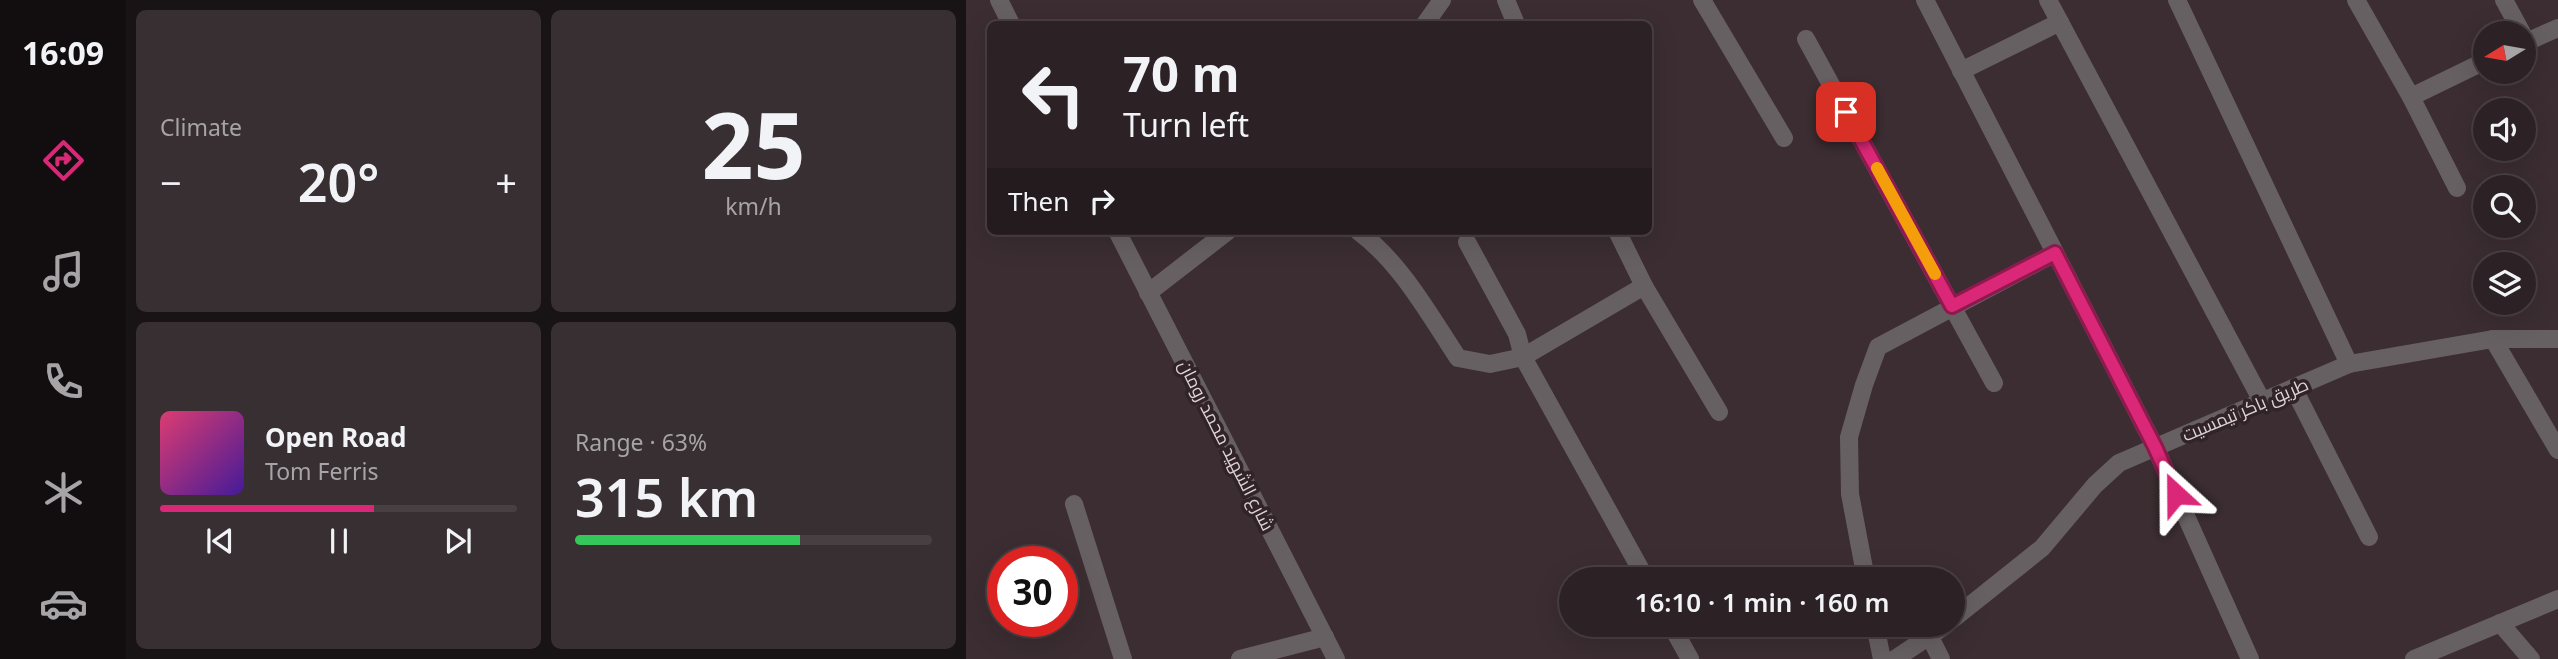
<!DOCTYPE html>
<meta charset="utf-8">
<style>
body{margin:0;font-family:"Noto Sans",Cairo,sans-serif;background:#382f32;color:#f1f3f6;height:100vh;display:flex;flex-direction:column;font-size:26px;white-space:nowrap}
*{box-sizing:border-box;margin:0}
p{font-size:23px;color:#a6a4a7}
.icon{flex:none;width:38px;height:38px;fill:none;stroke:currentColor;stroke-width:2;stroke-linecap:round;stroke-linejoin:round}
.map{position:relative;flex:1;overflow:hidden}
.drawer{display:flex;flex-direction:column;gap:10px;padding:10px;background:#181314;width:840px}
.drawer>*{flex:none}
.guide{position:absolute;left:21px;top:21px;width:665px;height:214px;border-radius:10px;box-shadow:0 7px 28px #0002,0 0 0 2px #483f42;background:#2c2225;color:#f1f3f6;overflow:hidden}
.needle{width:46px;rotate:259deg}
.controls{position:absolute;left:1507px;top:21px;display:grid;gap:14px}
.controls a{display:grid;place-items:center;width:63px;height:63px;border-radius:50%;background:#2c2225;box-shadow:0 7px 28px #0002,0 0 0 2px #483f42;font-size:35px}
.speed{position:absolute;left:21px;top:546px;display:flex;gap:14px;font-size:35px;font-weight:700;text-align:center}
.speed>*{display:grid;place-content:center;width:91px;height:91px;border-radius:50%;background:#2c2225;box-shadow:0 7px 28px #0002,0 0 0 2px #483f42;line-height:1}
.speed .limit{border:10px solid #d22;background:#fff;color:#111}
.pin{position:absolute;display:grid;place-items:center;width:60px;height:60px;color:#fff;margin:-30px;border-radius:14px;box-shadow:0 4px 10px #0006}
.me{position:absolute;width:77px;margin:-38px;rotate:336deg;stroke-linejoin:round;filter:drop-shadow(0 0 5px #0008)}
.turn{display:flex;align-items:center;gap:24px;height:147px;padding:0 21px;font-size:32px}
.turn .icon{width:91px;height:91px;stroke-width:2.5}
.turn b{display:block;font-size:49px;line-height:60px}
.then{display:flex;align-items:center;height:66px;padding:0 21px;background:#0003;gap:14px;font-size:26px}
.big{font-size:52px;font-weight:600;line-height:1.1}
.drawer .tile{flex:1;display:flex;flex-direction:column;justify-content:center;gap:10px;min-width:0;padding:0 24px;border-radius:10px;background:#382f32}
.drawer .dial{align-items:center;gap:0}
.dial b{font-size:91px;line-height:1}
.song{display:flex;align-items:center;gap:21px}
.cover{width:84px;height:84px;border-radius:10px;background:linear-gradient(135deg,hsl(340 70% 55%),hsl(260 70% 35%))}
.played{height:7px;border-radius:4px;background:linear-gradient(90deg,#db2777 60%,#483f42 60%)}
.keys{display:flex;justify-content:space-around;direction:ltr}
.heat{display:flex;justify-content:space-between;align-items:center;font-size:38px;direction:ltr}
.charge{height:10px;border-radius:5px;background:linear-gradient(90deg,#34c759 63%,#483f42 0)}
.drawer .tiles{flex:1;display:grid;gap:10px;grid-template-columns:repeat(2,1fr)}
.trip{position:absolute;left:593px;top:567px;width:406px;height:70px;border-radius:35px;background:#2c2225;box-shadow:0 7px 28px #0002,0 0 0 2px #483f42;font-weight:600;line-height:70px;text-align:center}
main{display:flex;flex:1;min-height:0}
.tabs{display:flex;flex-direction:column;width:126px;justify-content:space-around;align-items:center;background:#120e0f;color:#a6a4a7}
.tabs .icon{width:49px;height:49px}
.tabs .current{color:#db2777}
.tabs b{font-size:32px;color:#f1f3f6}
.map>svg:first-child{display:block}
</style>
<main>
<nav class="tabs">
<b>16:09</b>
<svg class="icon current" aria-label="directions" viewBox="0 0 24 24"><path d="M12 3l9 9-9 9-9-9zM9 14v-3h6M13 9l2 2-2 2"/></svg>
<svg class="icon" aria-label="music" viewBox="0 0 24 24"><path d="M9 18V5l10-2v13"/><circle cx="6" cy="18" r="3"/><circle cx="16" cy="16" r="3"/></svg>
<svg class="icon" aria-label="phone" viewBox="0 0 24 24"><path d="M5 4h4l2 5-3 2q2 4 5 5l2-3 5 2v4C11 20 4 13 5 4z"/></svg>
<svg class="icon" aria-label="climate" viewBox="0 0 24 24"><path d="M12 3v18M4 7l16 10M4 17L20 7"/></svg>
<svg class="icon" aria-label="car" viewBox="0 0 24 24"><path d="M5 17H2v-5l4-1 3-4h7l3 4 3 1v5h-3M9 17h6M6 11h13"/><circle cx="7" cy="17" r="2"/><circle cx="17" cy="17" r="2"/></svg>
</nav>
<section class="drawer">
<div class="tiles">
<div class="tile"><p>Climate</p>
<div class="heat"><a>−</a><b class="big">20°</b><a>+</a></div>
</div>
<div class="tile dial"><b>25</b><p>km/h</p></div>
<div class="tile">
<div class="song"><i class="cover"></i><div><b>Open Road</b><p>Tom Ferris</p></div></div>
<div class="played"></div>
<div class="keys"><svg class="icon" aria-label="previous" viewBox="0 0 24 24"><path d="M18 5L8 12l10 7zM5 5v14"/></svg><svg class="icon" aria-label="pause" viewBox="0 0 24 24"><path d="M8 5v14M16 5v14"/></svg><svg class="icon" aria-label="next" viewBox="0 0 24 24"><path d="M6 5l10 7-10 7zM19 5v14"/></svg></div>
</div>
<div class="tile"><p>Range · 63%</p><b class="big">315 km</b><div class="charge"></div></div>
</div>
</section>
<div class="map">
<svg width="1592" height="659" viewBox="0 0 1592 659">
<rect width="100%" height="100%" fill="#3b2d31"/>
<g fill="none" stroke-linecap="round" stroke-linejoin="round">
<g stroke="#676062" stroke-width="18">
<path d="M33,0L45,24"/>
<path d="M540,0L550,24"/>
<path d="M736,0L818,138"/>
<path d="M959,0L1189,447L1284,659"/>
<path d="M1082,0L1296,401"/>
<path d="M1211,0L1383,364"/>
<path d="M1390,0L1445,97L1491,188"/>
<path d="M1538,0L1556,33"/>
<path d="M459,24L476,0"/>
<path d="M840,39L1028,383"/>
<path d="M1558,43L1592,28"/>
<path d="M995,71L1094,22"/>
<path d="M1445,97L1519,61"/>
<path d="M151,231L370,659"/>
<path d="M392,231C435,263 463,314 492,358L524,364L557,357L678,286"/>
<path d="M651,231L678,286L753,412"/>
<path d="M501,242L551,334L557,357L680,579"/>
<path d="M182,293L262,231"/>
<path d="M1527,339L1592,450"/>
<path d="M1328,389L1403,537"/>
<path d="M108,504L157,659"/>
<path d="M900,579L884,494L883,437L898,385L912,347L1089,253"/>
<path d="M987,619L1076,548L1129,485L1153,463L1383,364L1527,339H1592"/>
<path d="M1534,623L1565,659"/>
<path d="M705,625L724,659"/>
<path d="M909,625L916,659"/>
<path d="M964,637L975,659"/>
<path d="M274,659L359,637"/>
<path d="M929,659L980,625"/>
<path d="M1448,659L1592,599"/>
</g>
</g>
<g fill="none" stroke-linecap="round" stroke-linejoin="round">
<defs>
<path id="route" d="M880,112L986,306L1089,253L1189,447L1210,494"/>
</defs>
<use href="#route" stroke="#8e194d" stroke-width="18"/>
<use href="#route" stroke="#db2777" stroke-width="12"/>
<path stroke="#f59e0b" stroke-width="12" d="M911,168L969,274"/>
</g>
<g text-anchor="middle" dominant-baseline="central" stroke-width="7" stroke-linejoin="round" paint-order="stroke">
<g font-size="18" fill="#ddd4d6" stroke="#312327">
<text transform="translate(1279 409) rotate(-23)">طريق باكر تيمسيت</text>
<text transform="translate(261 445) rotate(63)">شارع الشهيد محمد رومان</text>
</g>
</g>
</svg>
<div class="controls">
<a><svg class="needle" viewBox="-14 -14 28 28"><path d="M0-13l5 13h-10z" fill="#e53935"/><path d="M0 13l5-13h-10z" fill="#a6a4a7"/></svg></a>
<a><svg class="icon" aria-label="sound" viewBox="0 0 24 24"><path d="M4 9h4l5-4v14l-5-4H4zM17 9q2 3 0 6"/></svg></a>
<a><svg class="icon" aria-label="search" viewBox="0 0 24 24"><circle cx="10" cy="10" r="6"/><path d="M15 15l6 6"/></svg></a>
<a><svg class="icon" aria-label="layers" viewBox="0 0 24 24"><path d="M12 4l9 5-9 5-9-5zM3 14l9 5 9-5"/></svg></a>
</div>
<div class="speed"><div class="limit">30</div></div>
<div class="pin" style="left:880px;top:112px;background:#d93025"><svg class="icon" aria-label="arrive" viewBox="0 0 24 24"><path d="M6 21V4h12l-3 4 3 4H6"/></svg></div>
<svg class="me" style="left:1210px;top:494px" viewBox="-20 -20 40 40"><path d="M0-17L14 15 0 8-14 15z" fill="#db2777" stroke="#fff" stroke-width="4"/></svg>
<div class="trip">16:10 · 1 min · 160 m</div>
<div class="guide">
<div class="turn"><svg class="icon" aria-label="left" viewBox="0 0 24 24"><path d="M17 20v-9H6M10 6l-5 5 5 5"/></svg><div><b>70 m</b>Turn left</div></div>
<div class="then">Then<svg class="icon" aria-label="right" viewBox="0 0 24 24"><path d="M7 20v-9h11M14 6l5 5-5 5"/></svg></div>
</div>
</div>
</main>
